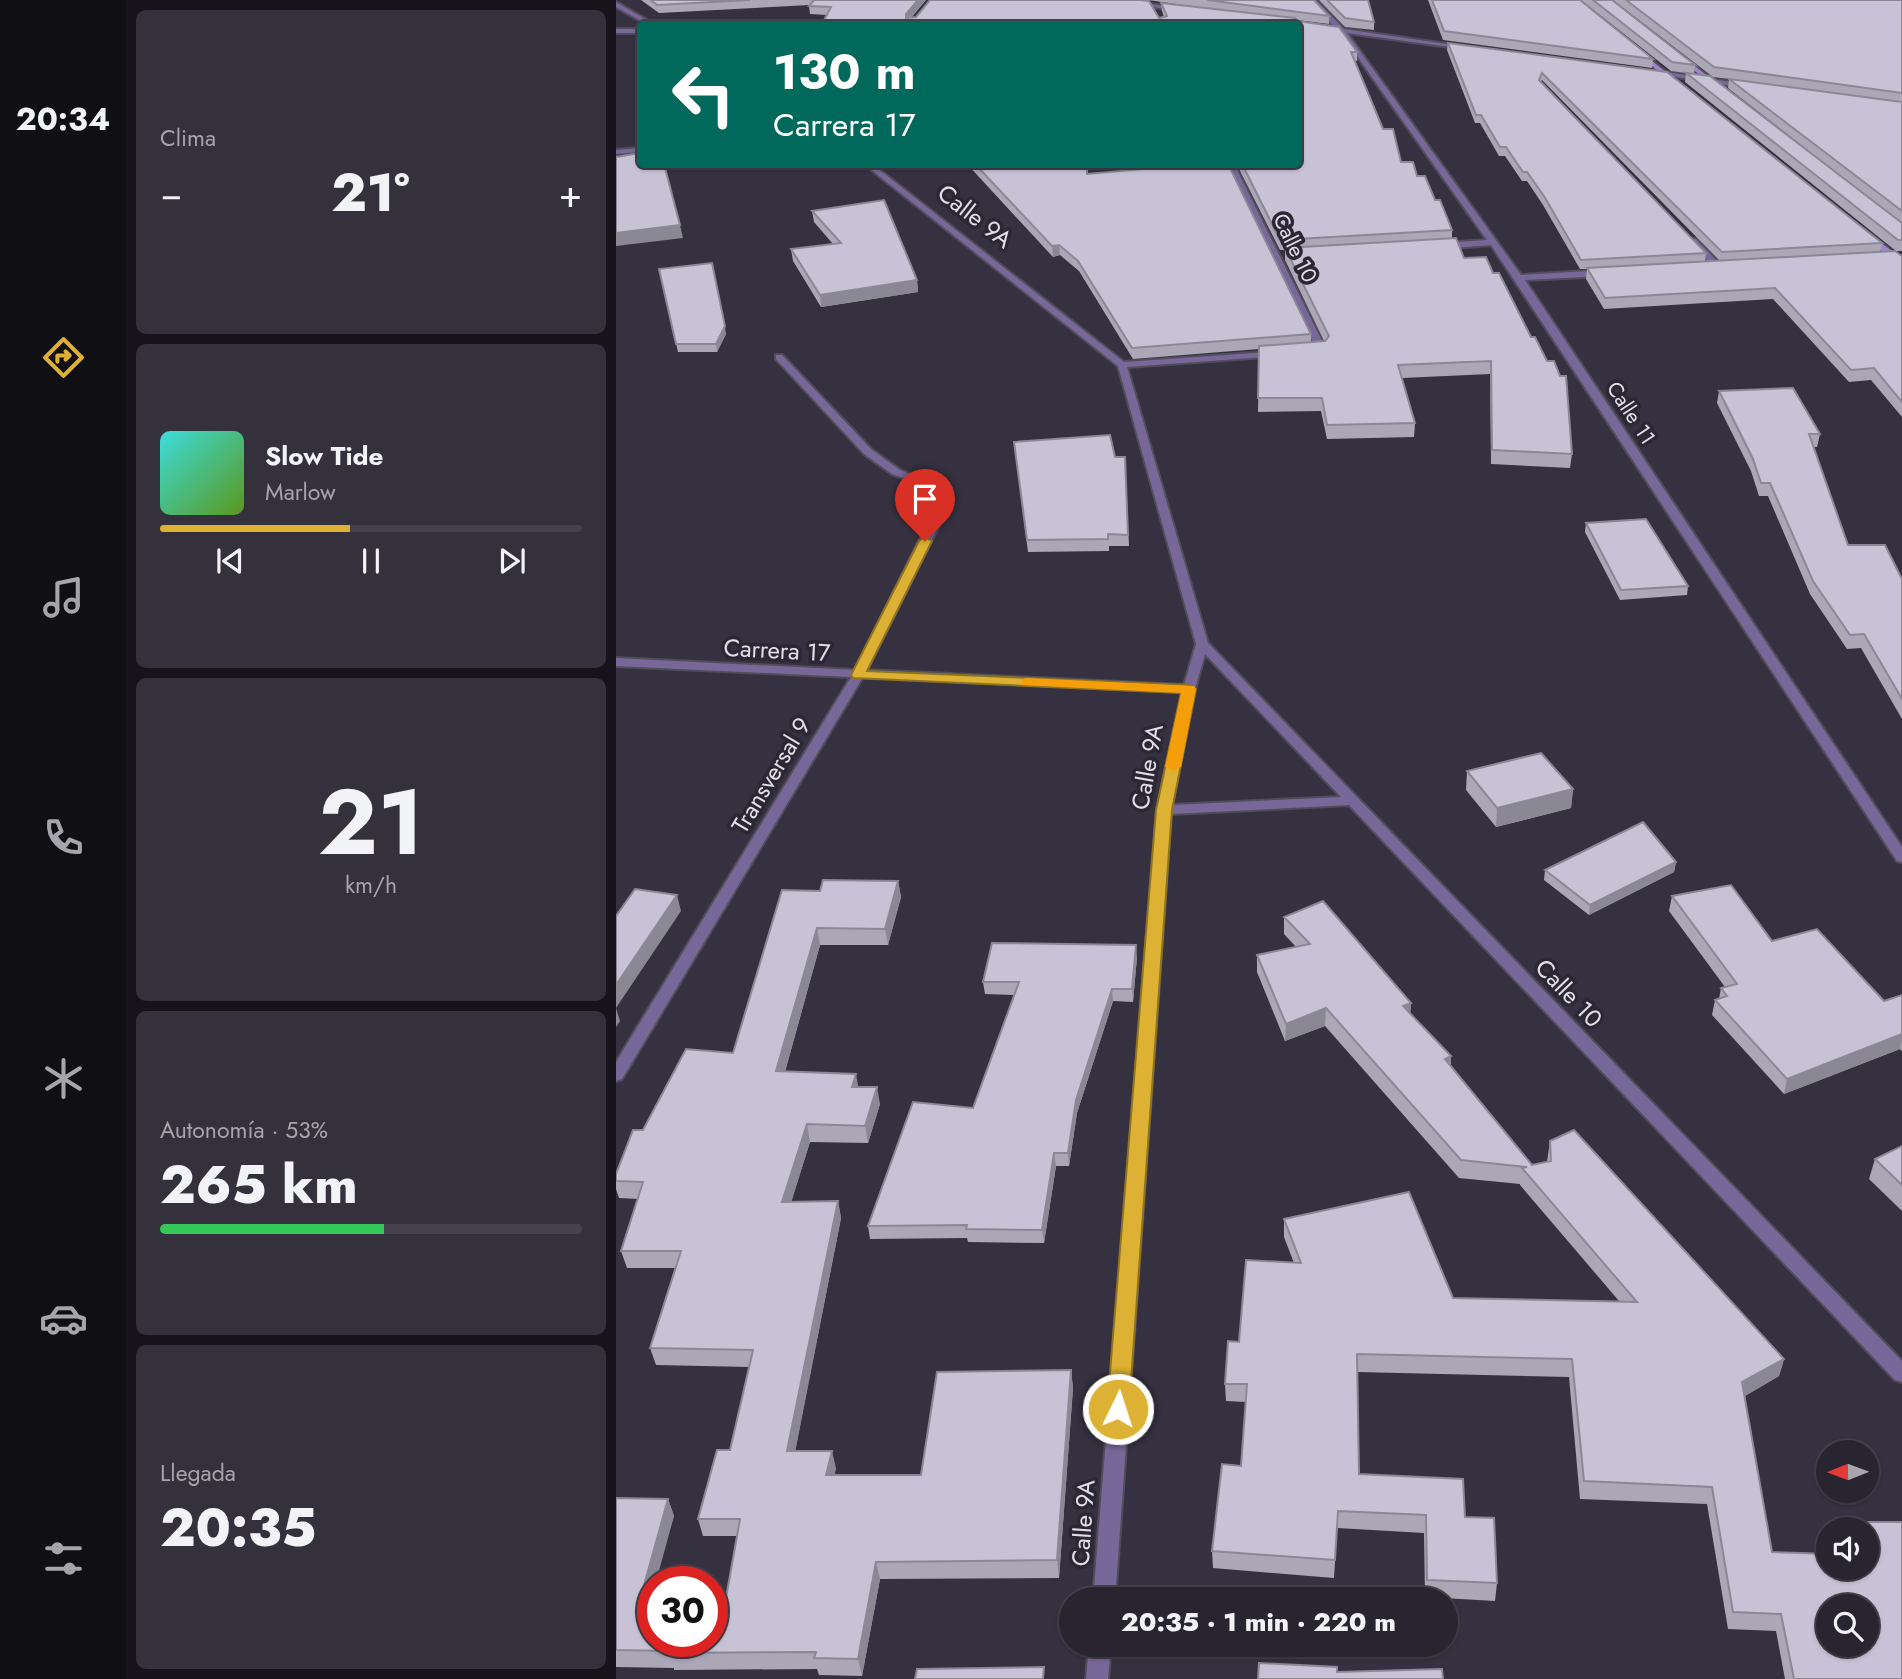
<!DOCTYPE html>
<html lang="es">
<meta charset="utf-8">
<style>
body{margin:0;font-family:Jost,sans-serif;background:#34313c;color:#f1f3f6;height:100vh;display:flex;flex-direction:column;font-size:26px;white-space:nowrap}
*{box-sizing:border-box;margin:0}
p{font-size:23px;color:#a5a5ab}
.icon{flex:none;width:38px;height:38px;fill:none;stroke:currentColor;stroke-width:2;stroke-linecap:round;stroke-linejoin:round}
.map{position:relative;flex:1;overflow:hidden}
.drawer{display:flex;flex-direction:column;gap:10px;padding:10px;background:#16141a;width:490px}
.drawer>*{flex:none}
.top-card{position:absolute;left:21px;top:21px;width:665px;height:147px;border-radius:7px;box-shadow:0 2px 5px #0004,0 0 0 2px #44424c;background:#00695c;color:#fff;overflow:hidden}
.needle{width:46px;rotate:269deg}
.fabs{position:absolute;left:1200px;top:1440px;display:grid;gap:14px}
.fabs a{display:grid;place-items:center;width:63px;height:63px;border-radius:50%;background:#282530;box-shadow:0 2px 5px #0004,0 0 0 2px #44424c;font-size:35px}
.speed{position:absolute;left:21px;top:1566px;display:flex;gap:14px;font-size:35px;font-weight:700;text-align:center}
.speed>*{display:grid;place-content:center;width:91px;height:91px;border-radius:50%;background:#282530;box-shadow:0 2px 5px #0004,0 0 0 2px #44424c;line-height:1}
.speed .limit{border:10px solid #d22;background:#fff;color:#111}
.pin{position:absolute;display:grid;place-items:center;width:60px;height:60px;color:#fff;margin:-72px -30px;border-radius:50% 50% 50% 0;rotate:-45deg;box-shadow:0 0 7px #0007}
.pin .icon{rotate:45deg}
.me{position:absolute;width:77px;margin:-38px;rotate:4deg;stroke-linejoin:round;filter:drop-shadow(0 0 5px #0008)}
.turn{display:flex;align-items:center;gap:24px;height:147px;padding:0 21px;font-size:32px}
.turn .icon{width:91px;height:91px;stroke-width:2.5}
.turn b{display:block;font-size:49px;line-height:60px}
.big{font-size:52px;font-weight:800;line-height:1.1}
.drawer .widget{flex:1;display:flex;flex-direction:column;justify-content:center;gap:10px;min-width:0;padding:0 24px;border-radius:10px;background:#34313c}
.drawer .dial{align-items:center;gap:0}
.dial b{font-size:91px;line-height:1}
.song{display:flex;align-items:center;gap:21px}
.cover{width:84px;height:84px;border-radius:10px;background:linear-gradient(135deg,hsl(180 70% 55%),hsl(90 70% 35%))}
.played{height:7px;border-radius:4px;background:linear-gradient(90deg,#ddb133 45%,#44424c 45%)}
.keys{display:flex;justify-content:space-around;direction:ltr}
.heat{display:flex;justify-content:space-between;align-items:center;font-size:38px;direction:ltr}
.charge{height:10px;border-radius:5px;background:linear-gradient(90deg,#34c759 53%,#44424c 0)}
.trip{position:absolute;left:443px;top:1587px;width:399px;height:70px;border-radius:35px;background:#282530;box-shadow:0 2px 5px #0004,0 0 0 2px #44424c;font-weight:800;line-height:70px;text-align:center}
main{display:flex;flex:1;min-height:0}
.tab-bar{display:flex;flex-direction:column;width:126px;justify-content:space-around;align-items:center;background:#100f13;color:#a5a5ab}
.tab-bar .icon{width:49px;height:49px}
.tab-bar .selected{color:#ddb133}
.tab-bar b{font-size:32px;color:#f1f3f6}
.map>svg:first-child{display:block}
</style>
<main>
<nav class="tab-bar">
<b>20:34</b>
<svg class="icon selected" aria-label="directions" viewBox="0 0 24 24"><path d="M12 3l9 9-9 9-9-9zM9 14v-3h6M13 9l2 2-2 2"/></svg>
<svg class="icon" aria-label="music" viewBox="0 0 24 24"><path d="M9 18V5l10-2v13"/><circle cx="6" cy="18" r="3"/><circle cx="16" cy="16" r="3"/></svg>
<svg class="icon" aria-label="phone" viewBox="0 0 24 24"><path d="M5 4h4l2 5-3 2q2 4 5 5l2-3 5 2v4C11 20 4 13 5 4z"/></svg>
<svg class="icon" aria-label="climate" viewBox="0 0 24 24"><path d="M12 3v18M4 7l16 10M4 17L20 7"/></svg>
<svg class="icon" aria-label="car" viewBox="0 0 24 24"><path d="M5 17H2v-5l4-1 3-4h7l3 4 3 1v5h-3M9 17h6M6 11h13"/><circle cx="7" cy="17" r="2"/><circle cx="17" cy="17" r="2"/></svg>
<svg class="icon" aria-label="filters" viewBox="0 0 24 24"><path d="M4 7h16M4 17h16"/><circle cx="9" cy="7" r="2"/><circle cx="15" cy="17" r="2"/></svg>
</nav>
<section class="drawer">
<div class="widget"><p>Clima</p>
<div class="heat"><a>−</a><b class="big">21°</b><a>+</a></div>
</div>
<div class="widget">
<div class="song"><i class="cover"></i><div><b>Slow Tide</b><p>Marlow</p></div></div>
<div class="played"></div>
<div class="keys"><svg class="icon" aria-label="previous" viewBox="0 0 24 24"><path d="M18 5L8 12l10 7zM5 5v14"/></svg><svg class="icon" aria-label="pause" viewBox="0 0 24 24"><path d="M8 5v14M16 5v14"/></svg><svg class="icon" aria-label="next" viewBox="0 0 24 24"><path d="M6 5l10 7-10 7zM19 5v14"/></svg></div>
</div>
<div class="widget dial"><b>21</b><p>km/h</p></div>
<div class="widget"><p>Autonomía · 53%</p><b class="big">265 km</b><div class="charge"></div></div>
<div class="widget"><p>Llegada</p><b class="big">20:35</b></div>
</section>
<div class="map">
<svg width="1286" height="1679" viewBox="0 0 1286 1679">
<rect width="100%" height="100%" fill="#353140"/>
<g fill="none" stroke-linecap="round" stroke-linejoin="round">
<defs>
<g id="street">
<path d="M495,0H511L565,9L562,11Z"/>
<path d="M694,0H700L728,29L851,47L848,49L731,33L905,275L989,270L993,273L989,276L909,280L1286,847V862L1281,861L875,245L825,249L821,246L825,243L871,240L724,32L720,31V29Z"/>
<path d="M0,2L36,23L37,24H30L0,7Z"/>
<rect x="0" y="29" width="24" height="4"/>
<path d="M1038,70L1128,84L1131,86L1128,88L1036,73Z"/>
<path d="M24,148V152L0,154V150Z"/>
<path d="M248,164H256L508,362L665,351V355L662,356L511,367L592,643L1286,1361V1382L1279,1380L733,805L555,814L499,1600H477L541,810L566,692L247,677L6,1079L0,1081V1062L235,677L0,666V658L239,670L314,519L317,489L276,474L248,454L160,359V355H166L256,450L284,470L327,487L326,519L251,670L568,685L580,644L502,366ZM589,654L725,797L556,805L579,689Z"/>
<path d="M610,164H618L710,349L708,351L696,353L691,350L699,347Z"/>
<path d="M1074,239H1080L1105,265V269H1099L1074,243Z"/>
<path d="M473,1645H495L492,1679H470Z"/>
</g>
<g id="secondary">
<path d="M1020,51H1024L1062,82V84H1058L1020,53Z"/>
<path d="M1062,56H1066L1102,84V86H1098L1062,58Z"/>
<path d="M1248,234H1254L1286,259V266L1248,238Z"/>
</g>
</defs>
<use href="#street" stroke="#514d5b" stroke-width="4"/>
<use href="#secondary" stroke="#514d5b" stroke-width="4"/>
<use href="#street" fill="#776899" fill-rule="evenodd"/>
<use href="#secondary" fill="#9d84d2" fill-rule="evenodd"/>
</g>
<g fill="#aba7b7" fill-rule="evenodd">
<path d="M25,0H310L295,18H543L548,17L546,11L545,3L602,10L532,0H698L713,16V24L681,20L741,52V61H739L767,129L785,162L801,176L819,200L836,230V238L848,258L956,454L954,468L875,464L874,374L786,378L799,423L798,437L711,439L705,411L642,412L643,349L517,359L463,271L444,255L437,257L351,164H471V174L695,334V342L708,341L669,260V250H664L624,171V164H682V24H206L211,15L194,14L193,6L194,5L43,13Z"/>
<path d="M703,0H752L758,22V30L729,27Z"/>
<path d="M812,0H964L1037,59L1036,68L827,40Z"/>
<path d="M965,0H996L1079,65L1078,74L1226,177L1112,88L1113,79L1097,77L997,0H1286V251H1280L1069,82L1070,73L1055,71Z"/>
<path d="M832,43L1051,72L1266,243L1264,252L1286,256V417L1255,380L1233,382L1157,299L988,309L970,279L971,269H964L927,205L911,181H906L889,156H883L864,123H859L831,50ZM926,80L1104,261L1089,262L1090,253L925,82Z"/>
<path d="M196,211L301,280L302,292L205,307L177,261L175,249L217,244L198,222Z"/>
<path d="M43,269L110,334L101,352H62Z"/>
<path d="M1103,391L1204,434L1201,447H1197L1232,545L1286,579V719L1245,648L1231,649L1194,594L1152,496H1143L1135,471L1101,403Z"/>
<path d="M398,442L499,457H509L513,546H493V551L412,552Z"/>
<path d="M970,523L1072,586L1071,595L1004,600L969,532Z"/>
<path d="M851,771L957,789L955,808L880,827L850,790Z"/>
<path d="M1060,862L1058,872L973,915L928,880L929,870Z"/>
<path d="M282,881L285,897L272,945H204L169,1072L242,1087L264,1104L252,1143L194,1142L175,1202L222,1201L225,1218L179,1451L220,1468L218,1475H305L455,1370L457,1388L443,1578L264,1579L246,1676L203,1675L201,1669L58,1670V1668L0,1667V1498L52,1499L58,1516L37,1582L36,1596L110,1598L121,1536H87L82,1519L114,1450L133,1367L40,1365L34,1348L59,1268H11L5,1251L22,1199L3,1198L0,1189V1174L27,1130L117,1053L204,891Z"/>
<path d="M1056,896L1156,941L1268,1001L1286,995V1051L1284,1049L1168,1094L1096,1015L1099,1000L1103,999L1105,988L1109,987L1053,911Z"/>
<path d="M707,901L795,1003L794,1014L835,1056V1066L916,1165L931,1162L934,1141L958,1130L1168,1359L1163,1376L1129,1396L1156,1552L1213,1554V1568H1251V1530H1240L1242,1522H1286V1679H1169L1160,1631L1112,1629L1091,1504L964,1499L953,1377L741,1372L743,1474L847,1479L849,1517L878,1518L881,1583L879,1601L809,1597L808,1533L721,1528L718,1578L597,1568L596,1551L606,1464L625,1466L630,1402L610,1401L609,1384L612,1341L623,1342L630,1260L678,1263L668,1237V1219L793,1192L837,1298L1003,1301L904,1185V1184L843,1178L709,1026L669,1041L641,972V955L680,947L668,934V917ZM1213,1606H1251V1645H1213Z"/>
<path d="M521,957L517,1002L497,1001L461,1113L453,1166H440L428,1243L352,1242L351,1238L254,1239L252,1226L357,1108L398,995L369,994L367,982Z"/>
<path d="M1286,1146V1211L1253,1179L1259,1159Z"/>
</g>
<g fill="#8b8895">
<path d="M302,0H310L291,22L290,14Z"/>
<path d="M64,225L67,238L0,246V233Z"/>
<path d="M443,245L444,255L437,257L436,246Z"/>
<path d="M301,280L302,292L205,307L204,295Z"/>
<path d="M109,326L110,334L101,352L100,344Z"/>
<path d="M957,789L955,808L880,827L881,808Z"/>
<path d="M1060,862L1058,872L973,915L974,905Z"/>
<path d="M282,881L285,897L272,945L269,929Z"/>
<path d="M61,895L65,911L0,1008V985Z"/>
<path d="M201,928L204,945L164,1089L160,1071Z"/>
<path d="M520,945L521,957L517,1002L516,989Z"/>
<path d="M496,989L497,1001L461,1113L453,1166L452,1153L460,1100Z"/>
<path d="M795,1003L794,1020L787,1006Z"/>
<path d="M0,1008L4,1021L0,1027Z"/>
<path d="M710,1008L709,1026L669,1041L670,1024Z"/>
<path d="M1286,1034V1041L1284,1049L1168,1094L1171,1079Z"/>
<path d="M835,1056L834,1074L829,1059Z"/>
<path d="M240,1074L243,1091L236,1087Z"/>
<path d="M261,1087L264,1104L252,1143L249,1126Z"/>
<path d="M191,1124L194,1142L170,1219L166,1202Z"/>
<path d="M438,1153L440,1166L428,1243L426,1230Z"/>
<path d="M222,1201L225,1218L176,1468L171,1451Z"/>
<path d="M1168,1359L1163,1376L1122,1400L1126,1382Z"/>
<path d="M455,1370L457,1388L443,1578L441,1560Z"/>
<path d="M216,1451L220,1468L215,1493L210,1475Z"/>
<path d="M52,1499L58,1516L40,1582H37V1592L31,1613L25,1596Z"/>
<path d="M260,1562L264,1579L246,1676L242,1659Z"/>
</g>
<g fill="#c7c2d5" stroke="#8b8895" stroke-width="2" fill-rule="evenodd">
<path d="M35,0H134L41,5Z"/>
<path d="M198,0H302L290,14V18L300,17L314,0H525L533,1L543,18L551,16L545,3L679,18L682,21L723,27L741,52H735L767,129H777L785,162H797L801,176H809L819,200H824L836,230L664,240L626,164H682V24H206L215,7L193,6Z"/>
<path d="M591,0H698L713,16Z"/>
<path d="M711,0H752L758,22L729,18Z"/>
<path d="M816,0H964L1037,59L828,31Z"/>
<path d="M977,0H996L1079,65L1056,62Z"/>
<path d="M1010,0H1286V93L1098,67Z"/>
<path d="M832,43L1051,72L1266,243L1106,252L926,73L923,80L1090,253L965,260L928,196L911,172H907L890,147H884L865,115H860Z"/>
<path d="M1070,73L1094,76L1286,223V240H1282Z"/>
<path d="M1113,79L1286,102V211Z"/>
<path d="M24,153V164H48L64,225L0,233V157Z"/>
<path d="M359,164H471V174L584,164H612L695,334L516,348L462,261L443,245L436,246Z"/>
<path d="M268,200L301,280L204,295L175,249L225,243L196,211Z"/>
<path d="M840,238L848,258L870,257L877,273H883L915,337H919L931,361H938L944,376H950L956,454L876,450L875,361L782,365L799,423L711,425L706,398H642L643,346L709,341L713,336L669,248Z"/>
<path d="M1279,251L1286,256V402L1258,368L1235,370L1159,288L989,298L971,268Z"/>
<path d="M96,263L109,326L100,344H60L43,269Z"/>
<path d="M1177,388L1204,434H1193L1232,545H1269L1286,579V699L1248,634L1234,635L1197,581L1154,483H1145L1137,459L1103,391Z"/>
<path d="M494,435L499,457H509L512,535L492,534V539L411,540L398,442Z"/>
<path d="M1030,519L1072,586L1005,590L970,523Z"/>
<path d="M925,753L957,789L881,808L851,771Z"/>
<path d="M1027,822L1060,862L974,905L929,870Z"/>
<path d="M207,880L282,881L269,929L201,928L160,1071L240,1074L236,1087H261L249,1126L191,1124L166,1202L222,1201L171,1451H216L210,1475H305L321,1372L455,1370L441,1560L260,1562L242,1659L198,1658L200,1652L52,1653L53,1651L0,1650V1498L52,1499L25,1596H37V1642H96V1598H110L124,1519H82L101,1450H114L137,1350L34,1348L65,1251H5L27,1182L0,1181V1174L17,1130H27L70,1049L117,1053L166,890L204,891Z"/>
<path d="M1115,885L1156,941L1201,929L1268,1001L1286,995V1034L1171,1079L1099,1000L1111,996L1105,988L1121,984L1056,896Z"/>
<path d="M19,889L61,895L0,985V916Z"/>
<path d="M707,901L795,1003L787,1006L835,1056L829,1059L916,1165L935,1161L934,1141L958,1130L1168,1359L1126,1382L1156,1552L1213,1554V1568H1251V1530H1244L1242,1522H1286V1679H1178L1165,1614L1117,1612L1096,1487L968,1481L956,1359L741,1354L743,1474L847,1479L849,1517L878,1518L881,1583L811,1580L810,1515L722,1511L719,1560L596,1551L606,1464L625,1466L631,1384H609L612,1341L623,1342L630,1260L685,1263L668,1219L793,1192L837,1298L1021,1302L906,1168L911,1167L845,1160L710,1008L670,1024L641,955L694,944L668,917ZM1213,1606H1251V1645H1213Z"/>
<path d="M376,943L520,945L516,989H496L460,1100L452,1153H438L426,1230L350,1229L351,1225L252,1226L297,1102L357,1108L403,982H367Z"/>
<path d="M1286,1146V1185L1259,1159Z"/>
<path d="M643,1663L721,1667V1672L826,1669L827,1679H642Z"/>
<path d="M428,1667L427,1679H299L301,1669Z"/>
</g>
<path fill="#ddb133" stroke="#907321" stroke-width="2" d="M309,537L316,541L251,671L573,685L580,689L556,810L513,1409L510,1416L502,1418L494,1416L491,1409L540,810L565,693L237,678L235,675L303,541Z"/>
<path fill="#f59e0b" d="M411,678L578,686L580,689L565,767L557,771L549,767L565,693L406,685V679Z"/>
<g text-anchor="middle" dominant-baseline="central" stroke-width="7" stroke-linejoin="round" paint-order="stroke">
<g font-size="21" fill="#e2dfe9" stroke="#2b2735">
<text transform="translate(679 248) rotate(64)">Calle 10</text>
<text transform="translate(1015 413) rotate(57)">Calle 11</text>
</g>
<g font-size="24" fill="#e2dfe9" stroke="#2b2735">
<text transform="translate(359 216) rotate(38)">Calle 9A</text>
<text transform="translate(161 650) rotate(3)">Carrera 17</text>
<text transform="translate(531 767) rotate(-80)">Calle 9A</text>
<text transform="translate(155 775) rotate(-59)">Transversal 9</text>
<text transform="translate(953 993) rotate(46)">Calle 10</text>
<text transform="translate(467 1523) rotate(-86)">Calle 9A</text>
</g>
</g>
</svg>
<div class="fabs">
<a><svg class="needle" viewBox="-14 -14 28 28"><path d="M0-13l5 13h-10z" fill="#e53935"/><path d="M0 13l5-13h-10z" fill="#a5a5ab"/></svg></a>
<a><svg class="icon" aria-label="sound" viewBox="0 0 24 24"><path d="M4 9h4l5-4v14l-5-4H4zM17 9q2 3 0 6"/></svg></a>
<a><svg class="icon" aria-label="search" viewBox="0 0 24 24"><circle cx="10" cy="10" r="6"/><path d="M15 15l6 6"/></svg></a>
</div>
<div class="speed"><div class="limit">30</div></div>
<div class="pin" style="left:309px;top:541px;background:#d93025"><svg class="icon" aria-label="arrive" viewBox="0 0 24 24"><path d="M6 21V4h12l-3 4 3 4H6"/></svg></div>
<svg class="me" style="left:502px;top:1409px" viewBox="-20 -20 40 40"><circle r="17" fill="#ddb133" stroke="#fff" stroke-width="3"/><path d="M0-11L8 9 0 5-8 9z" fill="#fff"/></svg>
<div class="trip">20:35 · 1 min · 220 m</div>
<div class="top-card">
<div class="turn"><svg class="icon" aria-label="left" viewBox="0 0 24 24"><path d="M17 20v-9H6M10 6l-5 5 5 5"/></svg><div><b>130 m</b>Carrera 17</div></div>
</div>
</div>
</main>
